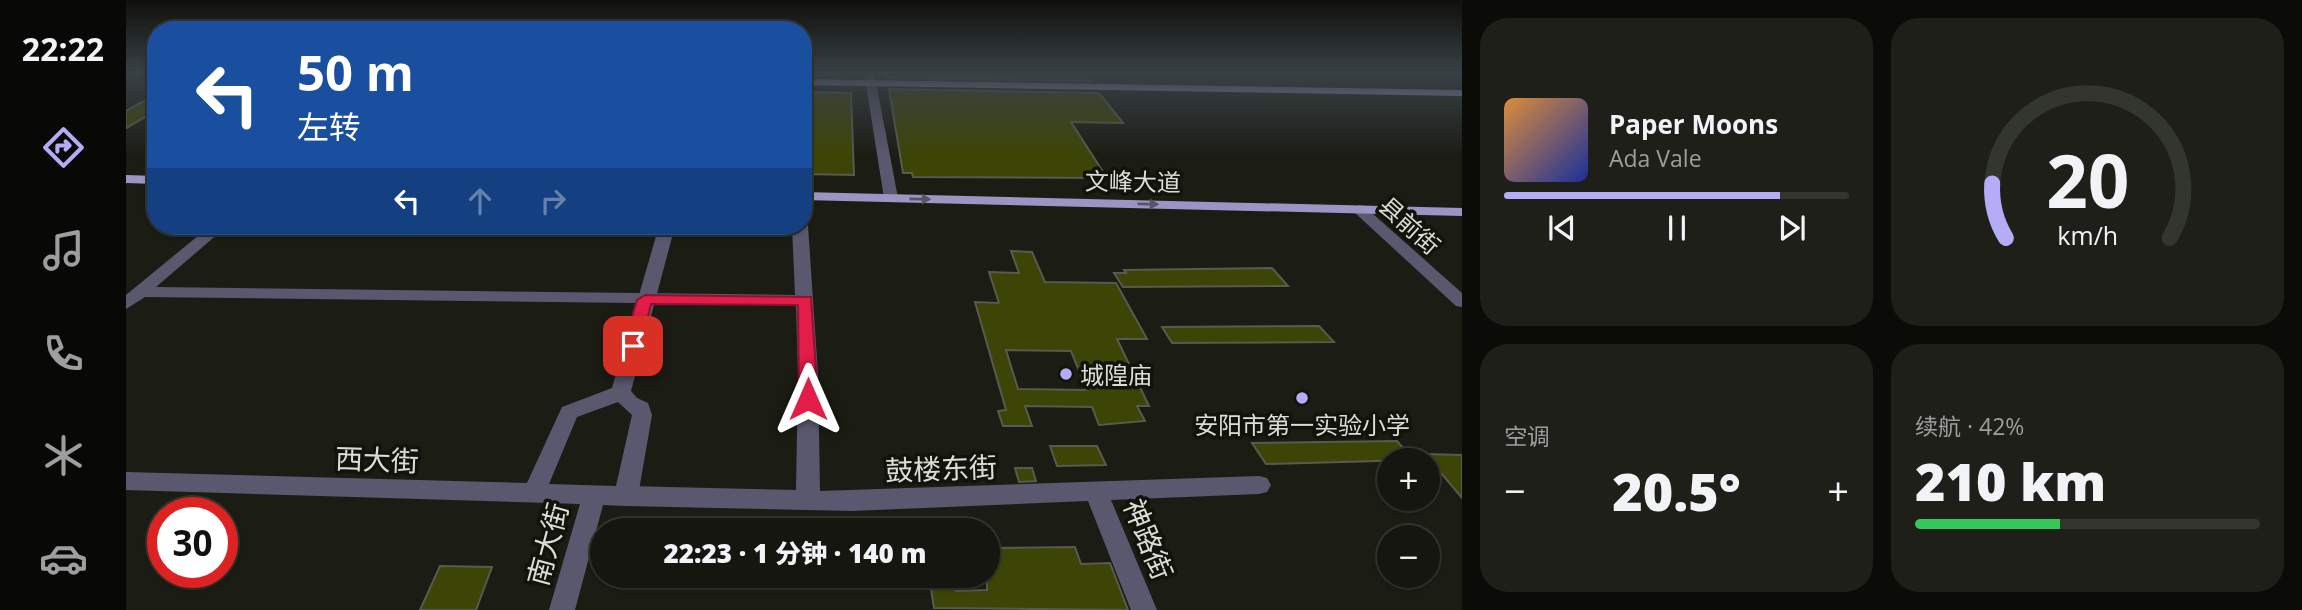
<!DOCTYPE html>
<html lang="zh">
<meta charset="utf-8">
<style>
body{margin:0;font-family:"Open Sans","Noto Sans SC",sans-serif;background:#1d1f18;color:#f1f3f6;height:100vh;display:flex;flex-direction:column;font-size:26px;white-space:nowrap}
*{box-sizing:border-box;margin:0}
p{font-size:23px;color:#9d9f9e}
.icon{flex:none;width:38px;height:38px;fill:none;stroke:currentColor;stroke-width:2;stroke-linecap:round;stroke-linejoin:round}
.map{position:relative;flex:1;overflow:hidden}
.panel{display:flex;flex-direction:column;gap:18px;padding:18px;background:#0b0c08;width:840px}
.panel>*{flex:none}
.top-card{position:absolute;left:21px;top:21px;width:665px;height:214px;border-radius:28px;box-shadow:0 2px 5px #0004,0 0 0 2px #33352f;background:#1a4fa0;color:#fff;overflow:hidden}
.buttons{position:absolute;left:1251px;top:448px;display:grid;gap:14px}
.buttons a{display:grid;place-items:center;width:63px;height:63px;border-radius:50%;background:#14160f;box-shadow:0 2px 5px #0004,0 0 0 2px #33352f;font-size:35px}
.speed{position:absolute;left:21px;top:497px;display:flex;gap:14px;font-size:35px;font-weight:700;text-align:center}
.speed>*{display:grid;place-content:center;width:91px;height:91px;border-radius:50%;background:#14160f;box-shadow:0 2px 5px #0004,0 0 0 2px #33352f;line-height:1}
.speed .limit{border:10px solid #d22;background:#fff;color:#111}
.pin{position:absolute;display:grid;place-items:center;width:60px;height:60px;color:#fff;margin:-30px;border-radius:14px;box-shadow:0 4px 10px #0006}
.me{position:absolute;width:77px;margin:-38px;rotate:0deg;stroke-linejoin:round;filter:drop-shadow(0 0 5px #0008)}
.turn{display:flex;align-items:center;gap:24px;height:147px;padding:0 35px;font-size:32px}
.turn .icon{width:91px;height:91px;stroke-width:2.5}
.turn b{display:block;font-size:49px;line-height:60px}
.lanes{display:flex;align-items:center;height:66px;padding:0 35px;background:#0003;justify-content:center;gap:35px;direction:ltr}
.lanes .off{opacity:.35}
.big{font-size:52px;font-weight:800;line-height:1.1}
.panel .tile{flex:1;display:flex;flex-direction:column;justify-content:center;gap:10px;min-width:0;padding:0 24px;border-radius:28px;background:#1d1f18}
.panel .dial{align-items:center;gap:0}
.dial svg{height:182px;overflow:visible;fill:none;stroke:#33352f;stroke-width:7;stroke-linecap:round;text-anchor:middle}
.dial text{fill:#f1f3f6;stroke:none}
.song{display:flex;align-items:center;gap:21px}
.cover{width:84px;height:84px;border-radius:10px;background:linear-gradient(135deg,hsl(30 70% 55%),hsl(230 70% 35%))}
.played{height:7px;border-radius:4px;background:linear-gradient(90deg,#b5acf8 80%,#33352f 80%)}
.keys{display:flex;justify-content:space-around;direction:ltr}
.heat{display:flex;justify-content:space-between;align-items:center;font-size:38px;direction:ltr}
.charge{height:10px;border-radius:5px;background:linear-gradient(90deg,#34c759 42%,#33352f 0)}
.panel .tiles{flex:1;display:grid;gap:18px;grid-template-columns:repeat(2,1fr)}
.trip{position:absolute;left:464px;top:518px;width:410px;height:70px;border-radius:35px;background:#14160f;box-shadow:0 2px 5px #0004,0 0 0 2px #33352f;font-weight:800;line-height:70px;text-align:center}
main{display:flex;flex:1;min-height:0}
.dock{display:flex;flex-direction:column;width:126px;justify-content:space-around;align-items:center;background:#080906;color:#9d9f9e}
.dock .icon{width:49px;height:49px}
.dock .active{color:#b5acf8}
.dock b{font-size:32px;color:#f1f3f6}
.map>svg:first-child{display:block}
</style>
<main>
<nav class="dock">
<b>22:22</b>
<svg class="icon active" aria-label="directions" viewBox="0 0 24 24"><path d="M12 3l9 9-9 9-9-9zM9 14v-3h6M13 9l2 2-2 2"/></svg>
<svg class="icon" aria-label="music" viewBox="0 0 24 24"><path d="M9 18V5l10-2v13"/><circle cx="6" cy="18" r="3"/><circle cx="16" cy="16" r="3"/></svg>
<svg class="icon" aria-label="phone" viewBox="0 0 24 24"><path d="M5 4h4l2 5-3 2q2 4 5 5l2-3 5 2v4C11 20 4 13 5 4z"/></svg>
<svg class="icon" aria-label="climate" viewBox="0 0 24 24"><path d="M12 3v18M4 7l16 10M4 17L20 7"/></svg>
<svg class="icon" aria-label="car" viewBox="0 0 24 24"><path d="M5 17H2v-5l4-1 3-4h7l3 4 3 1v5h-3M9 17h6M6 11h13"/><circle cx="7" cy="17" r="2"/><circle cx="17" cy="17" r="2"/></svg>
</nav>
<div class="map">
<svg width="1336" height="610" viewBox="0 0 1336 610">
<rect width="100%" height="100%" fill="#1b1d14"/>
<g fill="#3d4506" stroke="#585a4f" stroke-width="2" fill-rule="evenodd">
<path d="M759,72H956L964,81L760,78Z"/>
<path d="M763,89L973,93L997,123L945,122L981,178L787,177L786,173H777Z"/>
<path d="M677,92L725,93L728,175L677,174Z"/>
<path d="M30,94V111L0,128V111Z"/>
<path d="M885,251L906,252L919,282L990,283L1021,339H991L1023,406H1011L1019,421L973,425L966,407L899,406L906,426H877L872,411L880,410L849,302L873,303L863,272L893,273ZM880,350L945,351L961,390L892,389Z"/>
<path d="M1146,268L1162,286L997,287L988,273H1000L998,270Z"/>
<path d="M1193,326L1208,342L1046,343L1036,327Z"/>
<path d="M1271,441L1287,460L1140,464L1126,443Z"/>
<path d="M924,446H971L980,465L931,466Z"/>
<path d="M1299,454L1336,455V498Z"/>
<path d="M889,468H906L910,481L893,482Z"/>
<path d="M949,547L955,564L984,563L1002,610L808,608L803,576H827L830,591L861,590V548Z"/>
<path d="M314,566L366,567L350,610H294Z"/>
</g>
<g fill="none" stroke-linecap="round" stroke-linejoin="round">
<g fill="#5a586f" fill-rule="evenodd">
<path d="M738,72H748L772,198L765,202L758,198Z"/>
<path d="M1233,205L1238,206L1336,293V307L1330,306L1228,212L1226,209Z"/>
<path d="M677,222L682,226L692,374L694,491L1133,476L1141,478L1145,485L1141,492L1133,494L985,500L1031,610H1005L962,501L726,511L500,506L492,503L488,496L492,489L500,486L670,490L672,374L670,305L19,297L0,309V295L84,226H101L30,287L669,295L666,226H677Z"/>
</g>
<path fill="#5a586f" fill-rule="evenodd" d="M533,226H549L505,391L511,398L522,403L526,415L512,496L508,503L500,506L477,505L449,610H423L454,504L0,490V472L401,483L436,407L486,388ZM492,402L506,415L490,486L423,484L451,417Z"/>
<g fill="#9a95c5" fill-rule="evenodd">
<path d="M0,72H6L0,75Z"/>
<path d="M677,79L1336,90V96L677,85Z"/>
<path d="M0,175L30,176V184L0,183Z"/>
<path d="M677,192L1336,208V216L677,200Z"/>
</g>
</g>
<defs><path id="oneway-solid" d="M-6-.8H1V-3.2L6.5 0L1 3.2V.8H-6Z" transform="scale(1.75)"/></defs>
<g fill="#565468">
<use href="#oneway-solid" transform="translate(794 199) rotate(1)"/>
<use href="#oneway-solid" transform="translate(1022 204) rotate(1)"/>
</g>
<linearGradient id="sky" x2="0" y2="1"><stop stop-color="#0f100b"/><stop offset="0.46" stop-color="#394045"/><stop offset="1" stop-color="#394045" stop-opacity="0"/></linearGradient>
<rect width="1336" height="157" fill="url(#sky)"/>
<path fill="#e11d48" stroke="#92132f" stroke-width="2" d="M519,295L685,297L692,399L689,404H676L673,399L672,305L525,304L515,346L507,352L498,346L511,300Z"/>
<g fill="#b5acf8" stroke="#12140b" stroke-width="2.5">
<circle cx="940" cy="374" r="7"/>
<circle cx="1176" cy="398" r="7"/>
</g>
<g text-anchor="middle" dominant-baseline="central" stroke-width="7" stroke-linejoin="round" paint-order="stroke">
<g font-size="24" fill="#dcddd7" stroke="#12140b">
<text transform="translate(1007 181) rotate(1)">文峰大道</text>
<text transform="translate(1284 225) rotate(42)">县前街</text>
</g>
<g font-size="24" fill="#dcddd7" stroke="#12140b" text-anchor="start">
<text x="954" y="374">城隍庙</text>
<text x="1176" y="424" text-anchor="middle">安阳市第一实验小学</text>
</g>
<g font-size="28" fill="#dcddd7" stroke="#12140b">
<text transform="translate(251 459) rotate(2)">西大街</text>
<text transform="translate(815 468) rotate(-2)">鼓楼东街</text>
<text transform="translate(1023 539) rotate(68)">神路街</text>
<text transform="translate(421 544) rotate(-75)">南大街</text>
</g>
</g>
</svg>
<div class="buttons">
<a>+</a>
<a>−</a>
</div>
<div class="speed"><div class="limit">30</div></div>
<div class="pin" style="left:507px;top:346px;background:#d93025"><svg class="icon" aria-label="arrive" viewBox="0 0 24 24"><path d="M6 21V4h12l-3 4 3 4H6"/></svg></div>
<svg class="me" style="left:682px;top:399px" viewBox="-20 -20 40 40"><path d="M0-17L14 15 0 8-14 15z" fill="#e11d48" stroke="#fff" stroke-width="4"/></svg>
<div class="trip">22:23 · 1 分钟 · 140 m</div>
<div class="top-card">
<div class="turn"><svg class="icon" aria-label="left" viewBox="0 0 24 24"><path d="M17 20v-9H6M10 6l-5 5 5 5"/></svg><div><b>50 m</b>左转</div></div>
<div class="lanes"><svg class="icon" aria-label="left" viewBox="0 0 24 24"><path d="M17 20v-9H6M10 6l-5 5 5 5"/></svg><svg class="icon off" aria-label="ahead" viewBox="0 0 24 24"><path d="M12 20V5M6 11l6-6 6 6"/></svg><svg class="icon off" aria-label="right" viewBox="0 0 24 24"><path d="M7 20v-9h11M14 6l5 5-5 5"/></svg></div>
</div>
</div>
<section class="panel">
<div class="tiles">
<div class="tile">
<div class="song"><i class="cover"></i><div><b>Paper Moons</b><p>Ada Vale</p></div></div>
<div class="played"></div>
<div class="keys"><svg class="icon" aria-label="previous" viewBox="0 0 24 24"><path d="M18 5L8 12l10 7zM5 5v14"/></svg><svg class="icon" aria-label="pause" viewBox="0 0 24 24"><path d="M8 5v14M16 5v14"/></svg><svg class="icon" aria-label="next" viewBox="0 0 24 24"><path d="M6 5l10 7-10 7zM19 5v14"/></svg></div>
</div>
<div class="tile dial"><svg viewBox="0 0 100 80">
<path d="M14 69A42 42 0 1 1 86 69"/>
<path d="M14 69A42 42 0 0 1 8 45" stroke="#b5acf8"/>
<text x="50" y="56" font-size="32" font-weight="700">20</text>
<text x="50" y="72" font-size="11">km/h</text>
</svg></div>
<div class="tile"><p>空调</p>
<div class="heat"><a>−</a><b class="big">20.5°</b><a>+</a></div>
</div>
<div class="tile"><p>续航 · 42%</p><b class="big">210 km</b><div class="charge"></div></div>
</div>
</section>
</main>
